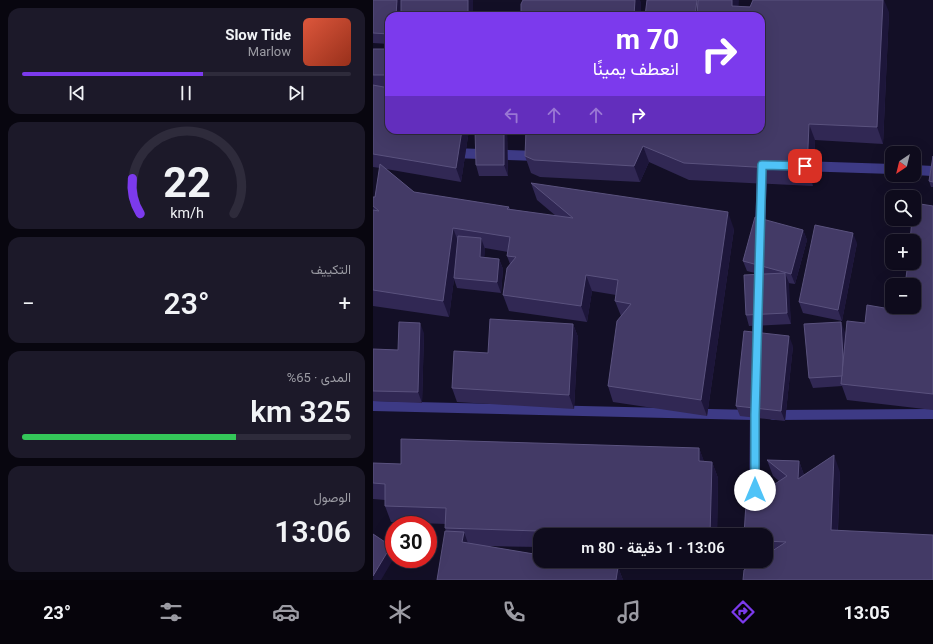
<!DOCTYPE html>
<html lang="ar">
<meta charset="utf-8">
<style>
body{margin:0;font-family:Roboto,Vazirmatn,sans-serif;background:#1c1929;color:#f1f3f6;direction:rtl;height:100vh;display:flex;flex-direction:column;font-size:15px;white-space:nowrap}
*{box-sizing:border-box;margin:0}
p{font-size:13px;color:#9b9ba3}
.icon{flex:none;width:22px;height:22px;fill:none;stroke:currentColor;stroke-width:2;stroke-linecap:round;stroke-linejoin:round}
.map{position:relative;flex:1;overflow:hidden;direction:ltr}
.panel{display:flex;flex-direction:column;gap:8px;padding:8px;background:#08060f;width:373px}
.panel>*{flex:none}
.top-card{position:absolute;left:12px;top:12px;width:380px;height:122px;border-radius:12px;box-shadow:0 4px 16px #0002,0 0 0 1px #2e2b3b;direction:rtl;background:#7c3aed;color:#fff;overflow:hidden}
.needle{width:26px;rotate:215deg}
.buttons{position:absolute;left:512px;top:146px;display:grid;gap:8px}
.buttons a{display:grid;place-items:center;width:36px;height:36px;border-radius:8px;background:#0e0b1c;box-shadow:0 4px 16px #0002,0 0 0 1px #2e2b3b;font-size:20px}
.speed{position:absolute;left:12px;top:516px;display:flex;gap:8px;font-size:20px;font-weight:700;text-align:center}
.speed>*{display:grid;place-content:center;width:52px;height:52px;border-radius:50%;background:#0e0b1c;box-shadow:0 4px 16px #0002,0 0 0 1px #2e2b3b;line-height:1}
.speed .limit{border:6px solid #d22;background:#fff;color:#111}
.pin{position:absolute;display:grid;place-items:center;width:34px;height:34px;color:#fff;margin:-17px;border-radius:8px;box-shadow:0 2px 6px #0006}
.me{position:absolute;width:44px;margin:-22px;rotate:0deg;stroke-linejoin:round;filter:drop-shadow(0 0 3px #0008)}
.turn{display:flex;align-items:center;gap:14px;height:84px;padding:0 20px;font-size:18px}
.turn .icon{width:52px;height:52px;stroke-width:2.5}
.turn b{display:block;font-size:28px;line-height:34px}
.lanes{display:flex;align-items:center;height:38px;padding:0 20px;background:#0003;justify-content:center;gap:20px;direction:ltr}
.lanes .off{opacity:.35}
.big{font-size:30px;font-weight:600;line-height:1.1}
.panel .tile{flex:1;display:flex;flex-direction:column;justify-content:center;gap:6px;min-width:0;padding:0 14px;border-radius:12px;background:#1c1929}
.panel .dial{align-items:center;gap:0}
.dial svg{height:104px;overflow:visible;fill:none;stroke:#2e2b3b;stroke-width:7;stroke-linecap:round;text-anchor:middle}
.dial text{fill:#f1f3f6;stroke:none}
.song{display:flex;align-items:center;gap:12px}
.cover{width:48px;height:48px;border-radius:6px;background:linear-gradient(135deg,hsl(10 70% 55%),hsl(10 70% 35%))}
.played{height:4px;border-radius:2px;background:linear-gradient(90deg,#7c3aed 55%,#2e2b3b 55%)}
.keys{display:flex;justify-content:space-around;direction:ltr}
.heat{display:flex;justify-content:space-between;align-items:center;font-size:22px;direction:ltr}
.charge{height:6px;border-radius:3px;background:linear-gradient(90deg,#34c759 65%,#2e2b3b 0)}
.trip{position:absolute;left:160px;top:528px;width:240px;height:40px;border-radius:12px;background:#0e0b1c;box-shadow:0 4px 16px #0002,0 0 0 1px #2e2b3b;font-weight:600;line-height:40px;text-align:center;direction:rtl}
.menu{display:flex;height:64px;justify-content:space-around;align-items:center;background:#06040b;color:#9b9ba3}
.menu .icon{width:28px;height:28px}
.menu .selected{color:#7c3aed}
.menu b{font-size:18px;color:#f1f3f6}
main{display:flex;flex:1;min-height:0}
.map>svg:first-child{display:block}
</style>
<main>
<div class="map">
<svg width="560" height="580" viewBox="0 0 560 580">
<rect width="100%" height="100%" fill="#130f26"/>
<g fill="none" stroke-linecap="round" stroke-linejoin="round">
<g stroke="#3d3a85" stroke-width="10">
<path d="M79,153L165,156"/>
<path d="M427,166L519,169"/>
<path d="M541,170L560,171"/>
<path d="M387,231L389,171"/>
<path d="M384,345L385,313"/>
<path d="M0,406L380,415"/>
<path d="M400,415L560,414"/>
<path d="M381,535L382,409"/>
<path d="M381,580V561"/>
</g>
</g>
<g fill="#312854">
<path d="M0,0H100V16H16V44L0,43Z"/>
<path d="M366,6L516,12L510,144L442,140L440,186L316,180L276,162L267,182L167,177L158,173L152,156L388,130Z"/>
<path d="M0,49H16V130H96L88,182L13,169L41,192L136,207L137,209L183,216L164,200L158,183L361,229L334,416L240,402L235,386L248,316L242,301L243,295L219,291L214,322L136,311L130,295L137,264L134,256L135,252L112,248L111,257L126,259L130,269L128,293L84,288L81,279L76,317L0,306V197H2L7,168L0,167Z"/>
<path d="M134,130L135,176H106L103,165Z"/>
<path d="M560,156V187H558L556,181Z"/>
<path d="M560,206V410L474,400L469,386L440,388L436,378L472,332V340L492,323L529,311Z"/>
<path d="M430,230L434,240L422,284L415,283L418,324L376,326L373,315L386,274L374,271L370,261Z"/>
<path d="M484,243L469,321L430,313L426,302Z"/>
<path d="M200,324L205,337L201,409L84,402L79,388L115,353Z"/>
<path d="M51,333L49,403L0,401V349L25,350Z"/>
<path d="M420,346L412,421L367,416L363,406Z"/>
<path d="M326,448L331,462H339L345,478L344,535H167V547L112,546L245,567L250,580H64L73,531L72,528L73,524L18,522L12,506V500L0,499V463L28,464Z"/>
<path d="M394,460L426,461L431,475L467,472L465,530L393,561V535L406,481L400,476Z"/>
</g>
<g fill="#1d163a">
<path d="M24,0H28V16H23Z"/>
<rect x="95" y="0" width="5" height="16"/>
<path d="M262,0H267L268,2V16H261Z"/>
<path d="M324,0H330L328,16H322Z"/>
<path d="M359,0H366L365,16L359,6Z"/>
<path d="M510,0H511L516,12L510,144L504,127Z"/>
<path d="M436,124L442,140L440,186L434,170Z"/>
<path d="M89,130H96L88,182L83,168Z"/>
<path d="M131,130H134L135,176L131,165Z"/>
<path d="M270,146L276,162L267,182L261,166Z"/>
<path d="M355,212L361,229L334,416L328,400Z"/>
<path d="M80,228L86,244L81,278V279L76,317L70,301Z"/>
<path d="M430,230L434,240L422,284L418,274Z"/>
<path d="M480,233L484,243L469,321L465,310Z"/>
<path d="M108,238L112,249L111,267L107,257Z"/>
<path d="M126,259L130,269L128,293L124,282Z"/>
<path d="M412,273L416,283L418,324L414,313Z"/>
<path d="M213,275L219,291L214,322L208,306Z"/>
<path d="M468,322L472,332L475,386L472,375Z"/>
<path d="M47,323L51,333L49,403L45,392Z"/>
<path d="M200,324L205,337L201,409L196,395Z"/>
<path d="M416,336L420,346L412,421L408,411Z"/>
<path d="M326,448L332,464L326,461Z"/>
<path d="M461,455L467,472L464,546L458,530Z"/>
<path d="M426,461L432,478L425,479Z"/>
<path d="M339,462L345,478L344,535H337Z"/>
<path d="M91,532L96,546L89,542Z"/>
<path d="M18,546L21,553V558L8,580H0V576Z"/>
<path d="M245,567L250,580H243Z"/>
</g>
<g fill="#433a66" stroke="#5a527e">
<path d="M0,0H24L23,16H16V34L0,33Z"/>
<rect x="28" y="0" width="67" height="16"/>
<path d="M150,0H262L261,16H148V4Z"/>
<path d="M274,0H324L322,16H272Z"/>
<path d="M325,0H359V6L377,7L380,0H510L504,127L436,124L434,170L311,163L270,146L261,166L161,160L152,156L153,130H388V16H324Z"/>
<rect x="0" y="49" width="16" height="26"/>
<path d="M0,85L16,88V130H89L83,168L0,154Z"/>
<path d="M102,130H131V165H103Z"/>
<path d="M560,156V182L556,181Z"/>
<path d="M7,164L41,192L136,207L134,209L200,218L158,183L355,212L328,400L235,386L244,321L258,304L242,301L245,280L213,275L208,306L130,295L134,268L143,257L134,256L137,237L80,228L70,301L0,290V210L6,211L0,206V197H2Z"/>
<path d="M541,203L560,206V394L468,384L474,321L492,323L494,305L529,311L530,307H541V285H532L535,263H541V241H537L539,219H541Z"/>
<path d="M382,217L430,230L418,274L370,261Z"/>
<path d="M442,225L480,233L465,310L426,302Z"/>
<path d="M85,236L108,238L107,257L126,259L124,282L81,278Z"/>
<path d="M412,273L414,313L373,315L371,275Z"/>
<path d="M117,319L200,324L196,395L79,388L81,351L115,353Z"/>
<path d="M26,322L47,323L45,392L0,391V349L25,350Z"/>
<path d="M468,322L470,358L469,376L436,378L431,324Z"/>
<path d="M371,331L416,336L408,411L363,406Z"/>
<path d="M28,439L326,448V461L339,462L337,535H289L72,528L73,508L12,506V484L0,483V463L28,464Z"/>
<path d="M461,455L458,530L560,535V580H370L371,570L384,561H393V555L413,542L393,541V535H371L373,503L414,476L394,460L426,461L425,479Z"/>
<path d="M72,531L91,532L89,542L167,555V561H206L245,567L243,580H64Z"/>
<path d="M0,534L18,546L0,576Z"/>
</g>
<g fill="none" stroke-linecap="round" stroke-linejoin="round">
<defs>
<path id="route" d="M382,490V415L389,165L432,166"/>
</defs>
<use href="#route" stroke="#337fa1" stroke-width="10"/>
<use href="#route" stroke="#4fc3f7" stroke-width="7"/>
</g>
</svg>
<div class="buttons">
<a><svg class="needle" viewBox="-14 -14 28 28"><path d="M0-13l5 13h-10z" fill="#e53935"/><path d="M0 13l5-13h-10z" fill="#9b9ba3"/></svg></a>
<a><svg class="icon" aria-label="search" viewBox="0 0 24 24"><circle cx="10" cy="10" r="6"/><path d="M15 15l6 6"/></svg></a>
<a>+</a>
<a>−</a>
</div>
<div class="speed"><div class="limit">30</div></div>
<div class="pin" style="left:432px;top:166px;background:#d93025"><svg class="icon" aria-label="arrive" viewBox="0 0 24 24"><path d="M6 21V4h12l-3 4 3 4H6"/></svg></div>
<svg class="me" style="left:382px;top:490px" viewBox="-20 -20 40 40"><circle r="19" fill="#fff"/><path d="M0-13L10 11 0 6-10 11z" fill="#4fc3f7"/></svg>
<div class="trip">13:06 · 1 دقيقة · 80 m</div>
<div class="top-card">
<div class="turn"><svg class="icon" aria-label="right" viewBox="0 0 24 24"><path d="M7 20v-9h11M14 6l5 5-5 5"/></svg><div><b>70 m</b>انعطف يمينًا</div></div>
<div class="lanes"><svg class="icon off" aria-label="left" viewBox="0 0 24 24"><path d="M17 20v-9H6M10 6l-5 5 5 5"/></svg><svg class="icon off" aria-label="ahead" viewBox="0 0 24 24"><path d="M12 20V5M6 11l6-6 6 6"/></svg><svg class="icon off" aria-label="ahead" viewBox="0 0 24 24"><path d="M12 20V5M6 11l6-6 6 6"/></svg><svg class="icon" aria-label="right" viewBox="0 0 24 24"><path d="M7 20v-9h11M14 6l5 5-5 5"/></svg></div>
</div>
</div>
<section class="panel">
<div class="tile">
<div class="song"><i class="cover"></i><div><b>Slow Tide</b><p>Marlow</p></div></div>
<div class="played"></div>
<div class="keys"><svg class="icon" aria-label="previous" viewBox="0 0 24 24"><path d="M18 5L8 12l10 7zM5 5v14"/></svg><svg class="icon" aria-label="pause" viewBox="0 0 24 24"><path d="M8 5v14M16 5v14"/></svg><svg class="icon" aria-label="next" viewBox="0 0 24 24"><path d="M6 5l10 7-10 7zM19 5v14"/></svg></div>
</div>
<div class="tile dial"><svg viewBox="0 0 100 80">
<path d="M14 69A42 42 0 1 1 86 69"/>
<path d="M14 69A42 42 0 0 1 8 42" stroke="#7c3aed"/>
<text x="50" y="56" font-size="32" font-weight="700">22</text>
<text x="50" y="72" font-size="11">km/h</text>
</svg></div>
<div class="tile"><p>التكييف</p>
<div class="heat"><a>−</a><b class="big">23°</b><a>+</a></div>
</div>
<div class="tile"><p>المدى · 65%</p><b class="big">325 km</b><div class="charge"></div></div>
<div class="tile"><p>الوصول</p><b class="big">13:06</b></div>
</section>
</main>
<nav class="menu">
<b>13:05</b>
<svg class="icon selected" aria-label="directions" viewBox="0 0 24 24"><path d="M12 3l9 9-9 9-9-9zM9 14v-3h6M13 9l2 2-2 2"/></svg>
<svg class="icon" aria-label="music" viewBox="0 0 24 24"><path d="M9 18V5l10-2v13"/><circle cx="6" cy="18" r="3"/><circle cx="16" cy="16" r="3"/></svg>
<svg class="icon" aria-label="phone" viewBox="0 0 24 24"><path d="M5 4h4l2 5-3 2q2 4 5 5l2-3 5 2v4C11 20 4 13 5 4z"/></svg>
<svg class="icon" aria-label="climate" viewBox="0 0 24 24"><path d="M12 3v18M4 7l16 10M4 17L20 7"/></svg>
<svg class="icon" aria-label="car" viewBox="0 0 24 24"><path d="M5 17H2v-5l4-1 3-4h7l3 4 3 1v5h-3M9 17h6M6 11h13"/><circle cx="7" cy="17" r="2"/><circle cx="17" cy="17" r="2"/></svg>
<svg class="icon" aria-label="filters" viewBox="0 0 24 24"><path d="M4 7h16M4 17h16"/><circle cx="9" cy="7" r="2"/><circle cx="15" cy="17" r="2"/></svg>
<b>23°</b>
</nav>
